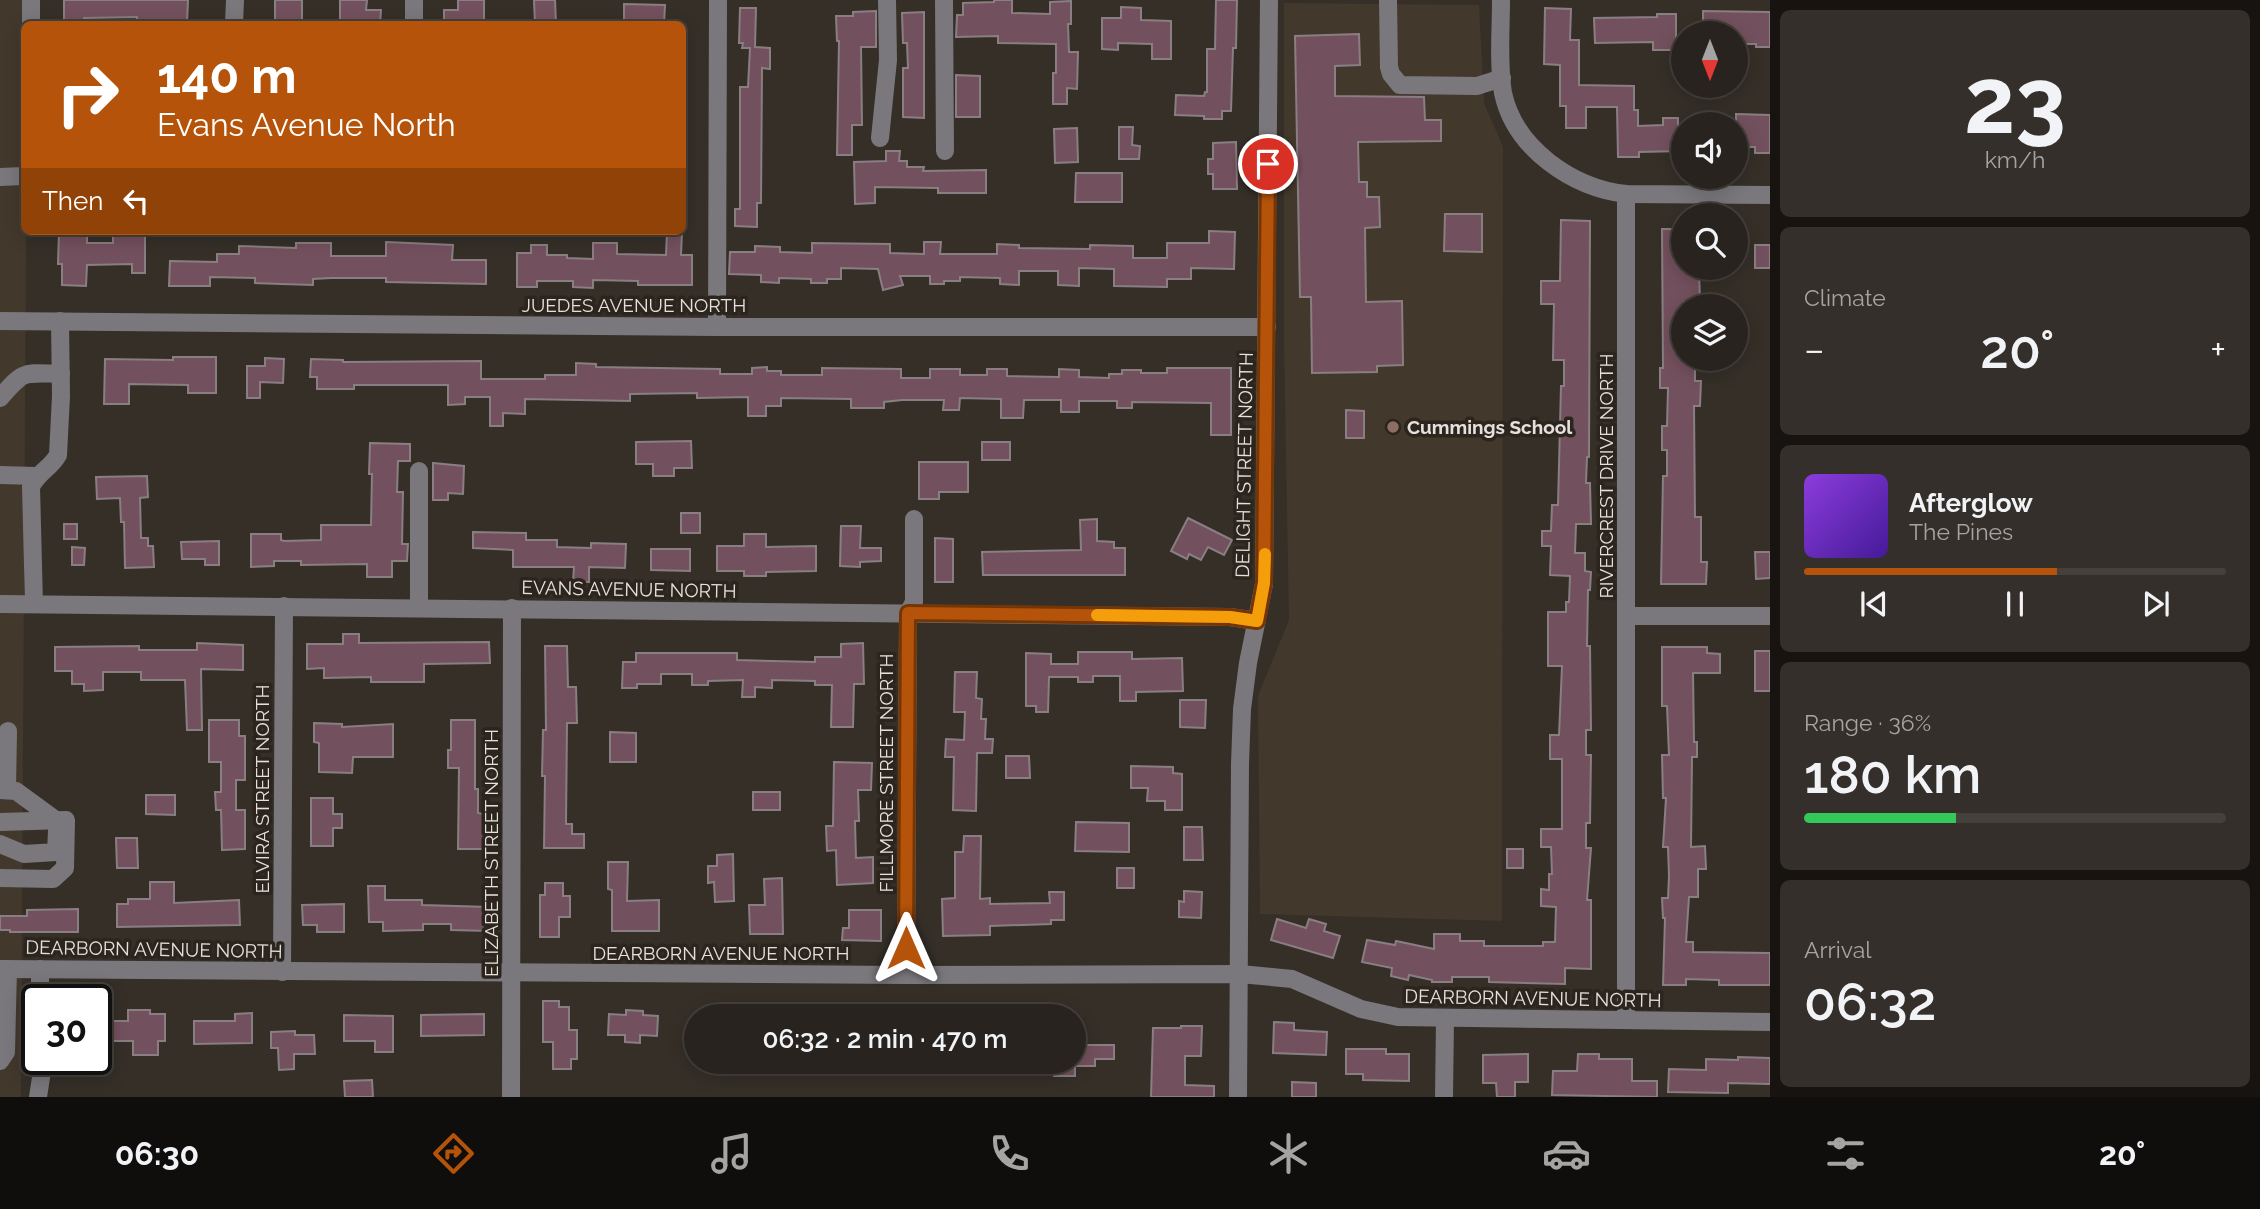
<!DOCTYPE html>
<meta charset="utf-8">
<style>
body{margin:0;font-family:Raleway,sans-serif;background:#342f2b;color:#f1f3f6;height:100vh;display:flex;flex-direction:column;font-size:26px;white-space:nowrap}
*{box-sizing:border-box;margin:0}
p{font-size:23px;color:#a5a4a4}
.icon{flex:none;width:38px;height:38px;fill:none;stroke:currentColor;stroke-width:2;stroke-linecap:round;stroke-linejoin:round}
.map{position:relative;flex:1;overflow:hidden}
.panel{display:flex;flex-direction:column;gap:10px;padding:10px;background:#161310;width:490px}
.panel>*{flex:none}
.guide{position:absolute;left:21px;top:21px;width:665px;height:214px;border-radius:10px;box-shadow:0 4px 18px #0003,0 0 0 2px #44403c;background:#b45309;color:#fff;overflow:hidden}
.needle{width:46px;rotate:180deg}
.controls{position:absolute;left:1671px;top:21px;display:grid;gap:14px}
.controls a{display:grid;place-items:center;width:77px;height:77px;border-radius:50%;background:#28231e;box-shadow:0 4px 18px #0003,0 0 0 2px #44403c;font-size:35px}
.speed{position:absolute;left:21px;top:984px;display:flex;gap:14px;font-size:35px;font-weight:700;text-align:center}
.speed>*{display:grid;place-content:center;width:91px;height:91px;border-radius:50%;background:#28231e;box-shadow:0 4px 18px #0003,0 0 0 2px #44403c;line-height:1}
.speed .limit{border:4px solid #111;border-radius:10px;background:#fff;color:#111}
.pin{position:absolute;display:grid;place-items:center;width:60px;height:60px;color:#fff;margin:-30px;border:4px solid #fff;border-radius:50%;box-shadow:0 2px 7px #0007}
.me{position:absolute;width:77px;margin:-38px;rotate:0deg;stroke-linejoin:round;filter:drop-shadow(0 0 5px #0008)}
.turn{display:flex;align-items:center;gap:24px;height:147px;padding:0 21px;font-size:32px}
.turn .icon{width:91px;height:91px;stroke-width:2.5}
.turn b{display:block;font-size:49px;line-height:60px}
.then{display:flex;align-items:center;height:66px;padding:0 21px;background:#0003;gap:14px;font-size:26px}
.big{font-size:52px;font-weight:600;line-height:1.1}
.panel .card{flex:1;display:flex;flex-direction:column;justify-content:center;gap:10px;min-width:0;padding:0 24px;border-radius:10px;background:#342f2b}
.panel .dial{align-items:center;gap:0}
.dial b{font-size:91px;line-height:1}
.song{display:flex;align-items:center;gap:21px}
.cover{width:84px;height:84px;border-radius:10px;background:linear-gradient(135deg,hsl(270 70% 55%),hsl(260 70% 35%))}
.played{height:7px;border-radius:4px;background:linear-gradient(90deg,#b45309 60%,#44403c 60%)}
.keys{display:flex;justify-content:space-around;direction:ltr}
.heat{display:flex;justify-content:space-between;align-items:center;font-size:38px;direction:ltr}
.charge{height:10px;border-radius:5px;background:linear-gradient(90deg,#34c759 36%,#44403c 0)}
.trip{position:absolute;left:684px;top:1004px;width:402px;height:70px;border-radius:35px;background:#28231e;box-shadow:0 4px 18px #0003,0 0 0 2px #44403c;font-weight:600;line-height:70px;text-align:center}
.tabs{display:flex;height:112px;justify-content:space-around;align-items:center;background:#100e0c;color:#a5a4a4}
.tabs .icon{width:49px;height:49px}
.tabs .selected{color:#b45309}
.tabs b{font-size:32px;color:#f1f3f6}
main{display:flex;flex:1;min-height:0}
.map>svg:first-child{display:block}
</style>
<main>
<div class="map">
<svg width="1770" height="1097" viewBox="0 0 1770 1097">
<rect width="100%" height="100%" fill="#352f28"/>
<g fill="#43382c">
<path d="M0,0H27L24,24L26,231L21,1097H0Z"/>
<path d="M1284,3L1479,5L1484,103L1503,147L1502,921L1260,914L1258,696L1289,620L1284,342Z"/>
</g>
<g fill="#73505d" stroke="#897e81" stroke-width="2">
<path d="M64,0H188L187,23L137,24V17L84,18V24H64Z"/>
<rect x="275" y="0" width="27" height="24"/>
<path d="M340,0H367L366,10H381L380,24H340Z"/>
<path d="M458,0H484V24H444V10H458Z"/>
<path d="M534,0H555L556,24H535Z"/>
<path d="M994,0H1012V13L1050,14V2L1071,1V24H1068L1069,52H1078L1077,89L1067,88V104H1053V73H1056V44L998,43V36L956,37L957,15H963V3L994,2Z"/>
<path d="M1216,0H1237L1236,48H1233L1231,111H1222V119H1204V116L1175,115L1176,95L1204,96L1205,92H1207V49H1215Z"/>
<path d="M624,4L665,5L664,24H624Z"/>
<path d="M1121,7L1141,8V20L1171,21V59H1152V44L1118,43V50L1102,49V18H1121Z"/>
<path d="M740,8H756L755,47L770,48V69L762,68L761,203H757V227L735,226V209H740V87H748L750,48H742L743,43H739Z"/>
<path d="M1545,8L1571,9L1570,40H1579V85L1634,86V110H1638V126L1663,125V118H1678V126H1684V151L1639,152V157H1618L1617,107H1586V128H1566V106H1560V65L1544,64Z"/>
<path d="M876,11V47H861L862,125H852V155H837L839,41H837L836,16H853V12Z"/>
<path d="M1703,11L1770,12V47H1756V44H1736V33H1703Z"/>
<path d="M924,12V118L903,117V68H908L907,43H903L902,13Z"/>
<path d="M1657,14H1676V50H1653V42L1595,43L1594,18L1657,17Z"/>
<path d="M1359,34L1360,65L1335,66V96L1424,97L1425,120H1441V141L1358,142L1359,182H1367V197H1379L1380,227L1365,228L1366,302L1402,301L1403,365L1377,366V372L1312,373L1311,297H1300L1295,36Z"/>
<path d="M956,75L980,76V117H956Z"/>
<path d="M1736,114L1770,115V153H1755V147H1736Z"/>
<path d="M1119,127H1133L1132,145L1140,146L1139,159H1119Z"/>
<path d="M1077,128L1078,162L1055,163L1054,129Z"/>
<path d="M1236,142L1237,189H1213V174H1208V159H1213V143Z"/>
<path d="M886,151H900L899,161H907V167H924L923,171L986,170V193H938V188L875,187V203L855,204L854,162L886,161Z"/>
<path d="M1076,173H1122V202H1075Z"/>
<path d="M1445,214H1482V252L1444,251Z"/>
<path d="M1561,220L1590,221L1589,457H1587L1586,483H1590L1591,524H1576L1575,553H1585V571L1591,572L1590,590H1588L1587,646H1590L1591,730H1586V755H1591L1590,823H1586V848H1591L1587,900H1591V969L1565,968V984L1489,982V977H1452V982H1432V980L1409,975L1408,980L1391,976L1392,968L1362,962L1367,940L1395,945L1396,941L1434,949V934H1460V941H1484V946H1543V942H1555L1556,907L1541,906V889L1549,890V874H1552L1551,847H1541V829H1562V759H1550V735H1559L1562,666H1548V612H1566V602H1569L1570,576L1550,575L1551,546H1542V531H1551L1552,505H1558L1561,386H1564V360H1553L1554,304H1541V281H1560Z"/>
<path d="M1662,229H1684V268H1699L1700,302H1684V359H1695V381H1701L1700,406H1694L1695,517H1701V562H1707L1706,584H1661L1663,476H1667V450H1662V426H1667L1668,388H1660V368H1663Z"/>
<path d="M59,231H87V243H113V235H145V273H132V264L87,265L86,286L62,285V264H58Z"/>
<path d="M667,231L682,232L681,255H692V285H638V281L593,280V288L573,287V281H537V287H517V253H531V245H547V255H567V258L593,259V243H617V254L666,255Z"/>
<path d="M1209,231L1235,232L1234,269L1191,268V279H1167V287L1114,286V269L1079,268V286L1058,285V271H1019V285L1000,284V278L960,277V281H944V284H930V276H900L903,285L883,290L878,269L841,268V279H827V283H811V279L779,278V283L761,282V275L729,274L730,252H755V246L780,247V252L812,253V243L890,244V253L924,254V242H941L940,254H997V244L1019,245V248L1090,249V245L1133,246V258H1167V243H1209Z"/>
<path d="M386,242L453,245L452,260H486V284L386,282V278H331L313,279V285L281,284L255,283V278L210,277V286H169L170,261L217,262V254H239V246L296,248V243H331V256H386Z"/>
<rect x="1755" y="245" width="15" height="23"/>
<path d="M173,357H216V393H188V385L129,384V404H104L105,359L173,360Z"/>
<path d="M265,358L284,359L283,383L260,382V398H247V366H265Z"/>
<path d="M311,359L343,360V362L481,361V379H545V375H576V363L596,364V367L720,369V374H752V368L767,367V371H781V375H822V368L901,369V378H930V369H960V375H987V369H1007V376L1059,377V369L1079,370V377L1109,378V374H1122V370H1141V373H1167V368H1231V435H1211V403L1132,402V408H1117V401H1079V412H1061V400H1024L1023,418H1001V399L960,398L959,410H943L944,400H902L884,402V408H851V399L781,398V406H766V416H748V397L697,398V393L630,394V401L525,399V414L503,413V426H490V397H465V404L448,405V385H354V389H317V377H310Z"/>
<path d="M1346,410L1364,411V438H1346Z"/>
<path d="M691,441L692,468H674V476H653V464H636V442Z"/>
<rect x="982" y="442" width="28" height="18"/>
<path d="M370,443L410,444V461H398L397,492H403L402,544H408L407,561H392V577H367V564L301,565V561H274V566L251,567V534H281V540L284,541L321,540V525H371L372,474H369Z"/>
<path d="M919,462H968V492H939V499H919Z"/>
<path d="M433,463L464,466L463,494L448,493V500H433Z"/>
<path d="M147,476L148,497L140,498L141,538H148V546H153L154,567L125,568L124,522H121L120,498L97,499L96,477Z"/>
<rect x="681" y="513" width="19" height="20"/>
<path d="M1188,518L1232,540L1224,555L1208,547L1201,560L1189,554L1187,559L1171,551Z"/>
<path d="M1097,519V541L1114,542V548H1125V575H983L982,552L1081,550L1080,520Z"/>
<rect x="64" y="524" width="13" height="15"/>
<path d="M841,526H861L860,548H881V561L860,562V567L840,566Z"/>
<path d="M473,532L526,533V540H557V547L591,548V543L626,544L625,568L589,567V582H573L574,567H513V550L473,548Z"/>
<path d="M744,534H766V547L816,546V571L766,572V576H744V571H717V546H744Z"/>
<path d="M935,538L953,539V582H935Z"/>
<path d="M219,541V565H205V559H182L181,542Z"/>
<path d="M72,547L85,548L84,565H72Z"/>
<path d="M651,549H690V571L651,570Z"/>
<path d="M1755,552H1770V578L1756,579Z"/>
<path d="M343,634H359V643L489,642L490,663L424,664V682H371V677L324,678V668L307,669V644H343Z"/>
<path d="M197,643L243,645V670L201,669L202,730H187L185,680H141V672H103V690L84,691V684H72V671H55V647L139,646V650H197Z"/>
<path d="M863,643L864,684H854L853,727H831L832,685H815V681L772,680V688L755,687V697H742L743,680L708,681V685H692V674H661V684H637V688H622L623,662H636V653H737V660L815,662V657H841V644Z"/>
<path d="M545,646H567L568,687H576L577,723H567L566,824H572V834H584V848H544L545,776H542L543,730H546Z"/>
<path d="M1662,647H1707V653L1720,654V673H1693L1694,742H1697V757H1692L1691,847L1705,846L1706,869H1698V897H1689L1686,942H1693V952L1770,953V985H1719V980L1686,979V985H1663L1665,918H1663L1662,898H1668L1669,876L1668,847H1663L1666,798H1663L1662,755H1669L1667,706H1662Z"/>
<rect x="1755" y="651" width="15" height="40"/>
<path d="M1078,652H1132V659L1182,658L1183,691L1136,692V701H1120V676H1093V682H1078V677H1049L1048,712H1036V706H1026V653L1051,654V664H1078Z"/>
<path d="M955,672H977L976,698L982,699L981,719H986L985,739H993L992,753H977L976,811L953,810L954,757H945L946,739L964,740L965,712H954Z"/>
<path d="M1180,700H1206L1205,728L1180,727Z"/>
<path d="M209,720H239V736H245V780H236V810H245V849L222,850L221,810H216L215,792H221V762H209Z"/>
<path d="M451,720H475V789H478V813L483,814V849H458L459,768H448V750H451Z"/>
<path d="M314,723L342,724V727L393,724V757H353L352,773L319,772V743L314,742Z"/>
<path d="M610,732L636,733V762H610Z"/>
<path d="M1006,756H1029L1030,778H1006Z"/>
<path d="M834,762L872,763L871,790H858L859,821H855L856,858L873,857V883L837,885L836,850L827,851L826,826H833Z"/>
<path d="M1131,766L1173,767V773L1182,774V810H1165V801H1147L1148,788H1131Z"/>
<rect x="753" y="792" width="27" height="18"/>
<path d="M146,795H175V815L146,814Z"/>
<path d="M311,798H333V814H342V828H333V846H311Z"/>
<path d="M1076,822L1129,823V852L1075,851Z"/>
<path d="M1184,827H1202L1203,860H1184Z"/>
<path d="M964,836H981L980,899L990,898V904L1050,903L1049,892H1064V920H1051V924L990,926V935L943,936L942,899L955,898V852H963Z"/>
<path d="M116,838H137L138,868H117Z"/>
<rect x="1507" y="849" width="16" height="19"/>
<path d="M733,854L734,901L715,902L714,882L708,883V866H717V855Z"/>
<path d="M608,862H628L627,901L659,900V931H612V890L608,889Z"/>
<rect x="1117" y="868" width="17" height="20"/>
<path d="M782,878L783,934H750L749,905H765L764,879Z"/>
<path d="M150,882H174V903L239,900L240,925L117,927V904H128V899H150Z"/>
<path d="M545,883H563V896H570V917H559V937H540V895H545Z"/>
<path d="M368,886H385V900H422V905L489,907V931L451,930V924H423V930L383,931V922H369Z"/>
<path d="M1184,891L1202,892L1201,918L1179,917V901L1184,902Z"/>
<path d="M344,904V932H317V925H303L302,905Z"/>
<path d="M78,909V932H10V930H0V916H27V910Z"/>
<path d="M849,910H881V941L842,940L843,928H849Z"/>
<path d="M1277,919L1306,928L1309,919L1326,924L1324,931L1340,936L1333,958L1271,940Z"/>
<path d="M543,1001H559V1007H569V1030H577V1059H571V1069H553V1042H543Z"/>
<path d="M128,1010H150V1014H165V1041H158V1055H133V1041H96V1021H128Z"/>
<path d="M626,1010L643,1011V1015L658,1016L657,1036L640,1035V1043L625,1042V1035H608L609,1014L626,1015Z"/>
<path d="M252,1013V1043L194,1044V1021H235V1014Z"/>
<path d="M484,1014V1035L421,1036V1015Z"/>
<path d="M344,1015L393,1016V1052H375V1041H344Z"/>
<path d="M1274,1022L1294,1023V1030L1327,1032L1326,1055L1273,1053Z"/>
<path d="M1181,1026H1202L1201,1056H1185V1085L1214,1086V1097H1151L1153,1028H1181Z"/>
<path d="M295,1031V1035H314L315,1054H294V1069L279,1070L278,1048H271V1032Z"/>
<path d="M1074,1045H1114V1059H1095V1066H1075V1076H1054V1062H1074Z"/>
<path d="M1346,1049H1386V1054H1409V1081L1363,1080V1074H1346Z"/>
<path d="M1528,1054V1082H1515V1097H1497L1496,1083H1483V1055Z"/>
<path d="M1578,1054H1599V1059H1632V1081H1657V1097L1552,1095L1553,1071H1577Z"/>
<path d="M1738,1057L1770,1058V1084L1728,1083V1093L1668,1092L1669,1069L1706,1070V1059L1738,1060Z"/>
<path d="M372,1080L373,1097H345L344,1081Z"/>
<path d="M1292,1082L1316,1083V1097H1292Z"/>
</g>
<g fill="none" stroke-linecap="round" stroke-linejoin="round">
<g stroke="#7a787c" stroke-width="18">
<path d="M944,0L945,151"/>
<path d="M1388,0L1389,67L1391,74L1400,85L1477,86L1502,78"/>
<path d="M1501,0C1501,30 1498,63 1503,93C1515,149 1573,188 1626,194L1770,195"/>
<path d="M31,24V0"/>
<path d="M234,24L235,0"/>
<path d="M414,24V0"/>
<path d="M880,138L888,60L887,0"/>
<path d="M0,177L24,176"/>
<path d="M0,321L717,327H1267"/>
<path d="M717,327L718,0"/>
<path d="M0,398C25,369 23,373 61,374"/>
<path d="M419,471V607"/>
<path d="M0,475L36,476"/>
<path d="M0,604L1230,617L1257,621"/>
<path d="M34,604L31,487C38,472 50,469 58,455L61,396L60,321"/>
<path d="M1628,616H1770"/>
<path d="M0,790L16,791L57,821"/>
<path d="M7,790L8,731"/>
<path d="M0,822L66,820L65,868L53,879L0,878"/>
<path d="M0,844L24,854L56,852L57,831"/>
<path d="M0,969L906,975L1240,974L1292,979L1361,1009L1398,1017L1770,1022"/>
<path d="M40,969V999"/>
<path d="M282,972L284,606"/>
<path d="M906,975L908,613L914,602V519"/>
<path d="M1626,1020V194"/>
<path d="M0,1061L6,1052L8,969"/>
<path d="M38,1097L42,1071V1059"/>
<path d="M511,1097L512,608"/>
<path d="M1238,1097L1240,764L1242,709L1248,663L1264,584L1269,0"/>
<path d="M1444,1097L1445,1019"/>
</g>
</g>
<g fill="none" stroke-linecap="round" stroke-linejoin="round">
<defs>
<path id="route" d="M906,948L908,613L1230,617L1257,621L1264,583L1268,164"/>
</defs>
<use href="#route" stroke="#753606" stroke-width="18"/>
<use href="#route" stroke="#b45309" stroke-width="12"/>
<path stroke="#f59e0b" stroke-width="12" d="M1097,615L1230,617L1257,621L1264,583L1265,554"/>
</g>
<circle fill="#8d6e63" stroke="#2b251e" stroke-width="2.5" cx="1393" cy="427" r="7"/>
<g text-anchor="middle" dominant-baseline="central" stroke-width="7" stroke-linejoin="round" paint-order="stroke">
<g font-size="19" fill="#e5e0dc" stroke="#2b251e">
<text x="634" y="305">JUEDES AVENUE NORTH</text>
<text transform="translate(1244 465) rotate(-89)">DELIGHT STREET NORTH</text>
<text transform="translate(1606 476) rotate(-90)">RIVERCREST DRIVE NORTH</text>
<text transform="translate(629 589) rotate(1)">EVANS AVENUE NORTH</text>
<text transform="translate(886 773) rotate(-90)">FILLMORE STREET NORTH</text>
<text transform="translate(262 789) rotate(-90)">ELVIRA STREET NORTH</text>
<text transform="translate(491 853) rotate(-90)">ELIZABETH STREET NORTH</text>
<text transform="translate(154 949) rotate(1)">DEARBORN AVENUE NORTH</text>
<text x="721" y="953">DEARBORN AVENUE NORTH</text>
<text transform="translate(1533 998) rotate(1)">DEARBORN AVENUE NORTH</text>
</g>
<g font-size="19" font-weight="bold" fill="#e5e0dc" stroke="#2b251e" text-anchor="start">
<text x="1407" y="427">Cummings School</text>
</g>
</g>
</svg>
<div class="controls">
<a><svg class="needle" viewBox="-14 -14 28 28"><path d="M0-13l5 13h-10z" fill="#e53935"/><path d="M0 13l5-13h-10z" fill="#a5a4a4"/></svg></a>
<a><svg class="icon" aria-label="sound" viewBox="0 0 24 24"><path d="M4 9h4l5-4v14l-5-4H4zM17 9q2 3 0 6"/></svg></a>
<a><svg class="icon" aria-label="search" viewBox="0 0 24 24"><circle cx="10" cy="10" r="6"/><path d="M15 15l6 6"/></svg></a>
<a><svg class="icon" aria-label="layers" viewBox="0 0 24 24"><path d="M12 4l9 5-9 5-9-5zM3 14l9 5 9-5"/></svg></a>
</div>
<div class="speed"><div class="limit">30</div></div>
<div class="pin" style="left:1268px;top:164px;background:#d93025"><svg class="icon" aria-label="arrive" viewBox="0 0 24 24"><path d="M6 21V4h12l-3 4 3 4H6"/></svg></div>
<svg class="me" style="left:906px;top:948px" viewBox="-20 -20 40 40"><path d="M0-17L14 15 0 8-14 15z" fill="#b45309" stroke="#fff" stroke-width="4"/></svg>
<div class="trip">06:32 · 2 min · 470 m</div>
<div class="guide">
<div class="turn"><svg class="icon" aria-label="right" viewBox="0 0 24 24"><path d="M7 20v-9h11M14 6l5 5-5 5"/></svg><div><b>140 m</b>Evans Avenue North</div></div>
<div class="then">Then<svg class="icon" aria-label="left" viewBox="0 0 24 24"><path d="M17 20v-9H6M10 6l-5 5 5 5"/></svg></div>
</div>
</div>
<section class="panel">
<div class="card dial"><b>23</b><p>km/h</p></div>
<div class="card"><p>Climate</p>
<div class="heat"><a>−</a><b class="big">20°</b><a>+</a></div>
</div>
<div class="card">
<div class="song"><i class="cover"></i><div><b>Afterglow</b><p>The Pines</p></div></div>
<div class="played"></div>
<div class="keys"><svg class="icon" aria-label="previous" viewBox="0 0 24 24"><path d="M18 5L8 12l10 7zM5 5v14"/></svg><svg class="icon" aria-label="pause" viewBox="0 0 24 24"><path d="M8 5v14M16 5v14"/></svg><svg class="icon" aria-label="next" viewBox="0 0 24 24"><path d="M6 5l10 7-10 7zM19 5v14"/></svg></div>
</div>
<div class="card"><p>Range · 36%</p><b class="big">180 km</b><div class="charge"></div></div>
<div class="card"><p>Arrival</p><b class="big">06:32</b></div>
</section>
</main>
<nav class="tabs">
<b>06:30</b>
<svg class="icon selected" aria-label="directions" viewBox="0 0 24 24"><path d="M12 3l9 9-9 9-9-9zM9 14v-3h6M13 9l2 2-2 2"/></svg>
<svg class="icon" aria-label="music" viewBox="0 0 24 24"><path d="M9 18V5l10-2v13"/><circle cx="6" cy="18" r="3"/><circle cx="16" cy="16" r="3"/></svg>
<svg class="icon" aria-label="phone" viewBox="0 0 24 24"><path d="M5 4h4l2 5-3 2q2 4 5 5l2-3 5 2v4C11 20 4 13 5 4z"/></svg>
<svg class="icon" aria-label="climate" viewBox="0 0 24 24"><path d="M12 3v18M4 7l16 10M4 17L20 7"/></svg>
<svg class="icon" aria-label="car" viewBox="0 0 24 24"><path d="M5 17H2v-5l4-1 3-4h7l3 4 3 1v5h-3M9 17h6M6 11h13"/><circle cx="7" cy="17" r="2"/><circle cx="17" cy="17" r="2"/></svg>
<svg class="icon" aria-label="filters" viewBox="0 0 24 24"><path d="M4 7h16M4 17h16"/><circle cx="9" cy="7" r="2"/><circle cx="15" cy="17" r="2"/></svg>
<b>20°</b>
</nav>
